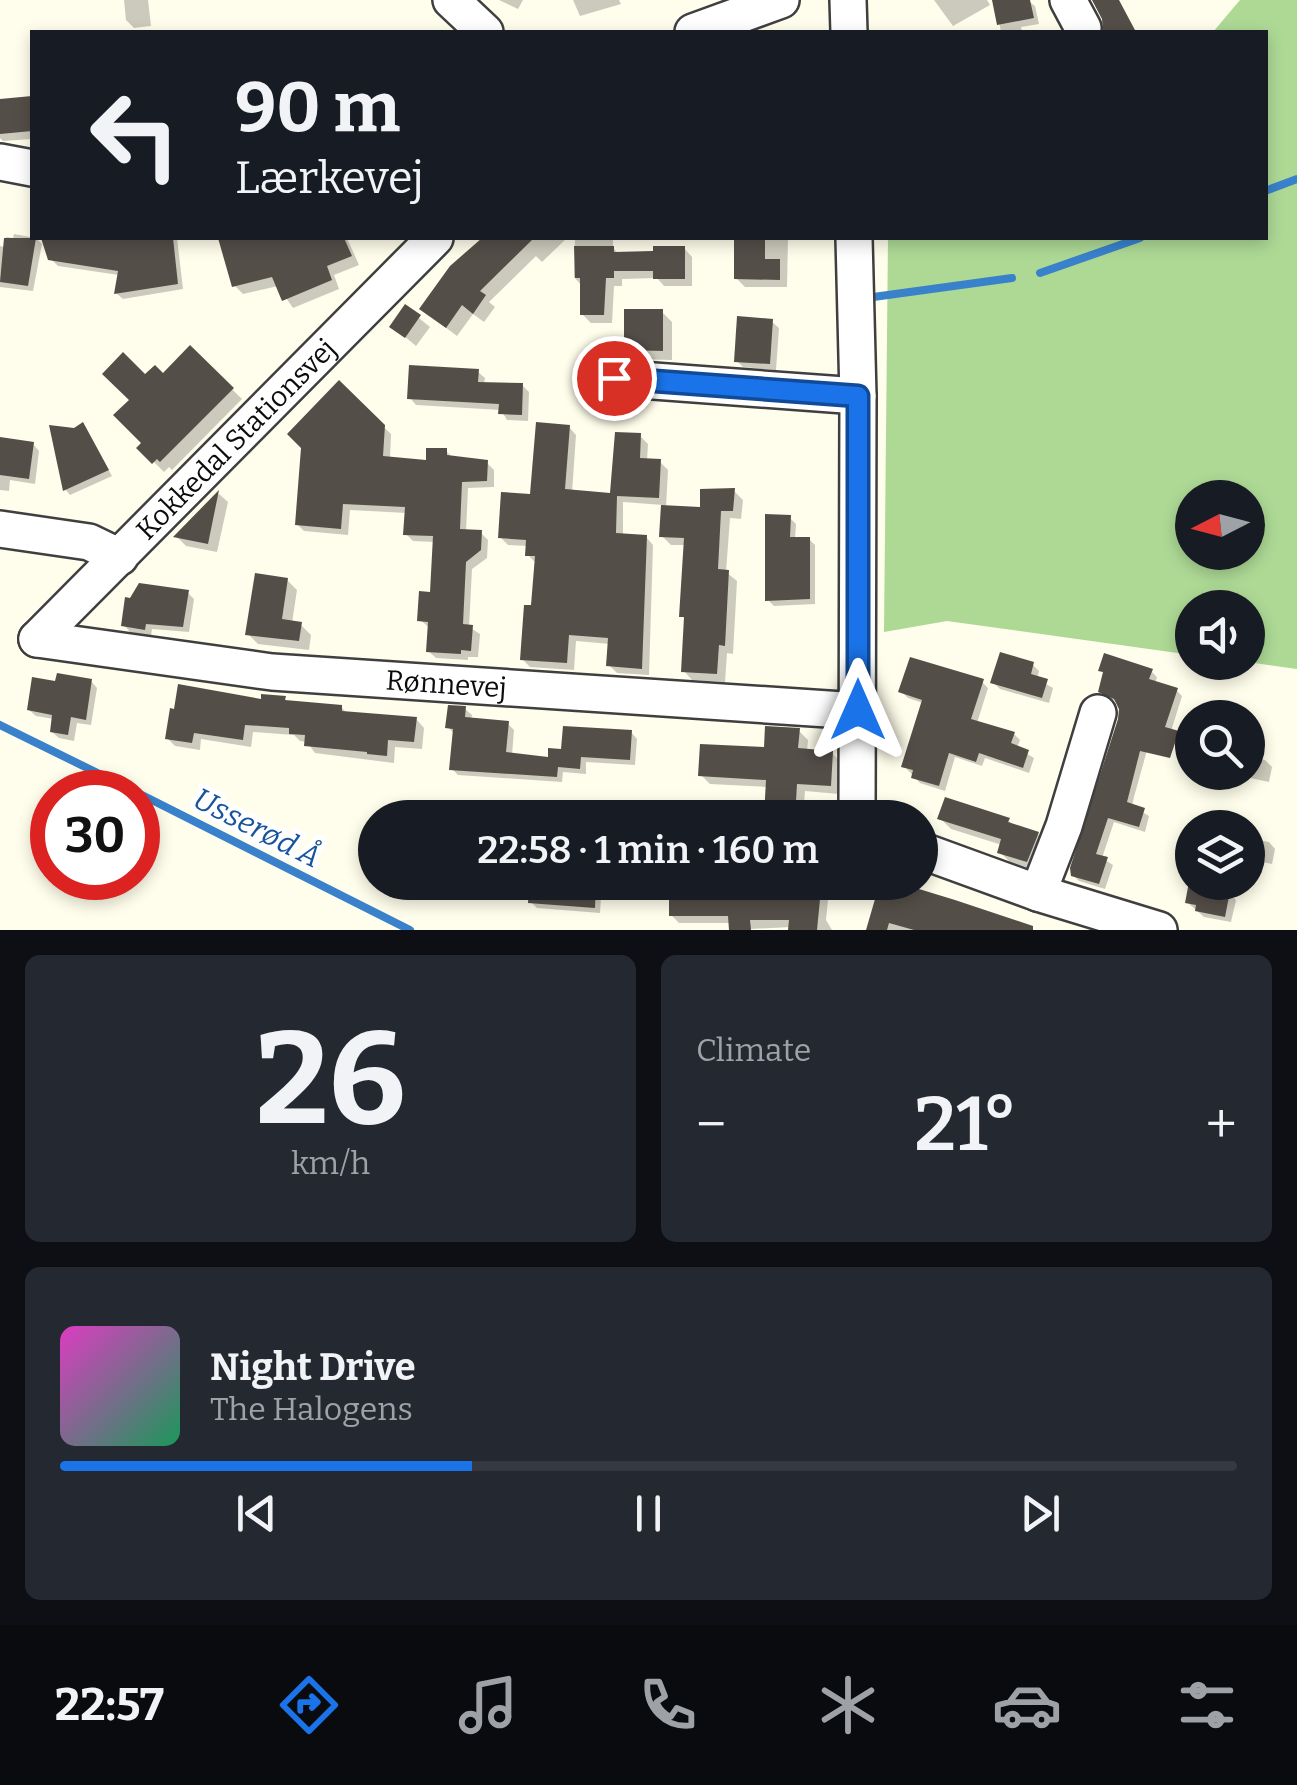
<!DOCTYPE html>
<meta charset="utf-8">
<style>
body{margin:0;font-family:Bitter,serif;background:#242831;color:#f1f3f6;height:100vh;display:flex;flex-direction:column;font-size:38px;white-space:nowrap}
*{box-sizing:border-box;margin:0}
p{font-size:32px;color:#9ea1a6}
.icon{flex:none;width:55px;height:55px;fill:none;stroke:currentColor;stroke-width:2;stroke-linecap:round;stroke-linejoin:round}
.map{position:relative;height:930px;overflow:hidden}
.panel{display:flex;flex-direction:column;gap:25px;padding:25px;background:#0d0f14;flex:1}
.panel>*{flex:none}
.top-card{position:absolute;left:30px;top:30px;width:1238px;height:210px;border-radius:0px;box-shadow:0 5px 15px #0003;background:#171b24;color:#f1f3f6;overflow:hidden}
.needle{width:65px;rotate:264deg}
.controls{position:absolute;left:1175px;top:480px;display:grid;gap:20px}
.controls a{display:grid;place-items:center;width:90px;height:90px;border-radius:50%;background:#171b24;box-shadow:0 5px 15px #0003;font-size:50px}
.speed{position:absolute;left:30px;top:770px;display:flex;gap:20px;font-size:50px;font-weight:700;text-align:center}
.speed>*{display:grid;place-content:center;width:130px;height:130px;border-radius:50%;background:#171b24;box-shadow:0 5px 15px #0003;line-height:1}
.speed .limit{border:15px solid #d22;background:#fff;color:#111}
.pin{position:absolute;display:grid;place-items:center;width:85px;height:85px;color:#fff;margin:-42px;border:5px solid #fff;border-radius:50%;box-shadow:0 2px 10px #0007}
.me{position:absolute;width:110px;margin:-55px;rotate:0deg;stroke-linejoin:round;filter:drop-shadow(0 0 8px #0008)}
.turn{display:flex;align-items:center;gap:35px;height:210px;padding:0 40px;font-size:45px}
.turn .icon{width:130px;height:130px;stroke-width:2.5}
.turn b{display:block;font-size:70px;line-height:85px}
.big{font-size:75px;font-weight:600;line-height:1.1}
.panel .card{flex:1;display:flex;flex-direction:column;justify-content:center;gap:15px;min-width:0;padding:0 35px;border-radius:15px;background:#242831}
.panel .dial{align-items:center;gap:0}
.dial b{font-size:130px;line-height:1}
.song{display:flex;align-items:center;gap:30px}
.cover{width:120px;height:120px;border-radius:15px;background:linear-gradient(135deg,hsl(310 70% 55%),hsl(150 70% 35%))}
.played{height:10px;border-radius:5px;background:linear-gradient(90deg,#1a73e8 35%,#363941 35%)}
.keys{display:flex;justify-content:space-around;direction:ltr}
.heat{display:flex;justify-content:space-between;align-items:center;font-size:55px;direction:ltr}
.panel .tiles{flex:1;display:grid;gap:25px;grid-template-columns:1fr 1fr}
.card:last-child{grid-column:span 2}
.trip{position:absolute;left:358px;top:800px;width:580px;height:100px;border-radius:50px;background:#171b24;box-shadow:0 5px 15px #0003;font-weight:600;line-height:100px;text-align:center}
.tabs{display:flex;height:160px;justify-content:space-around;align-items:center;background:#090b0e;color:#9ea1a6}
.tabs .icon{width:70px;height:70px}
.tabs .selected{color:#1a73e8}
.tabs b{font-size:45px;color:#f1f3f6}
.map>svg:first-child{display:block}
</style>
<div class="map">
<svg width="1297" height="930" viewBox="0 0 1297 930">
<rect width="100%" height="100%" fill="#fffdeb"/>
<path fill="#add995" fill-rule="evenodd" d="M1240,0H1297V669L1247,662L1248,608H1192V655L947,621L884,632L888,238H1265V32H1213ZM1192,498H1248V552H1192Z"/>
<g fill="#0003">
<path d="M124,0H148L151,26L134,28L126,20Z"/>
<path d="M499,0H523L518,9Z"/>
<path d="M573,0H619L621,4L580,16Z"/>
<path d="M934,0H987L990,5L953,26Z"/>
<path d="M1027,0L1035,6L1039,24L1021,27L1022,32H1001L996,6Z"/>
<path d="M32,99V139L3,141L0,138V102Z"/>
<path d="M14,234L36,238L42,244L33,291L0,287V246L5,247L6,237L13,238Z"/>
<path d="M44,238H177L183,289L123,299L116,293L119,275L58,266L51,259Z"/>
<path d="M221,238H347L359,265L334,275L339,289L293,308L278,286L243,294L235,286Z"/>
<path d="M484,238L566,239L542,262L536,256L489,302L495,307L484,322L473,314L457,336L433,318L452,268Z"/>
<path d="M575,238H613V248L619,254L684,248L692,257V286H664L657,278L622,279V286H614L612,323H591L582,314V286L574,277Z"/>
<path d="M736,238H788L787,287H745L736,278Z"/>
<path d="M405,307L430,327L416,346L392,326Z"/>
<path d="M662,312L672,322V360L637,359L627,349Z"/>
<path d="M772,322L779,328L776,370L743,367L737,361Z"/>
<path d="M190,348L242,399L172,470L169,467L164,472L140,448L144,443L133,400L145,378L163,376Z"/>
<path d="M478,372L485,378L484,384L522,385L529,392L528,421L507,420L501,410L416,405L410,398Z"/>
<path d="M339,384L391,434L390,459L428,462L446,451L454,459L487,463L494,470V487L468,488L466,532L481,533L488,540L487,558L472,569L469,627L480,634L478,657H468V660L436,658L428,651L430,628L420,620L432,594L435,542L413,541L406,534L407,513L350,510L348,535L304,531L297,524Z"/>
<path d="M83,425L112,476L70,495L65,489L75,431Z"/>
<path d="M569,427L576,435L572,493L612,495L640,436L648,444L647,461L660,462L668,470L666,508L702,510L734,491L743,500L741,519L730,518L726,572L737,581L733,654L727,653L725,682L692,680L684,671L687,621L682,616L686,545H671L662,536L663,505L623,502V536L646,537L653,545L649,675L617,673L609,665L610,644L576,641L574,670L530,667L522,659L534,608L537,564L528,555V546L508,545L500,537L532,497Z"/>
<path d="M0,434V440L33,444L39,451L35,484L10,480L9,491L0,490Z"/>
<path d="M219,494L228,502L217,552L186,546L177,537Z"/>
<path d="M790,518L796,524L795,539H809L815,545V604L774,606L768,600Z"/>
<path d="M287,580L297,590L292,623L301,625L311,635L309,650L258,644L248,634Z"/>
<path d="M188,593L194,599L189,632L152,629L151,636L130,632L124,625Z"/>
<path d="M1033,665L1039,671L1037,679L1053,688L1049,703L1000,689L993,682Z"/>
<path d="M1151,671L1157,677L1155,684L1176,690L1182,696L1168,741L1151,736L1134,797L1132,806L1149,816L1145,832L1114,822L1102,858L1113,865L1105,889L1079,881L1073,875L1121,718L1117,702L1101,692Z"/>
<path d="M91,681L97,688L91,725L77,723L74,741L59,738L52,732L54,719L36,716L29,710L57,684Z"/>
<path d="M982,682L988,688L977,723L1014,734L1020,740L1017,748L1034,758L1029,773L985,758L982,766L955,757L945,791L920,783L904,766L923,703L908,698L901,691Z"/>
<path d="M284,698L289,703L341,707L348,714L416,719L424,728L422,749L395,747L394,763L315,753L307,742L300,741L294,735L253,732L251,747L201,739L200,750L175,746L167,738L263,702Z"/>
<path d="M465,709L472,715L471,720L508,724L514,730L512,755L550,759L564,752L631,732L637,739L635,765L586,762V774L563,772L562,782L458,775L452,769L455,735L448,727Z"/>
<path d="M799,731L808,740L807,751L832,753L841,762L839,794L805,791L803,818H769V787L710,784L701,775L766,750Z"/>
<path d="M1248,744L1256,751L1255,758L1265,760L1272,767L1269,782L1222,772H1248Z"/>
<path d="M940,818L1008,820L1015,827L1038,834L1048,844L1037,871L1010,862L1000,852L1002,845L951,829Z"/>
<path d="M1215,818L1247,825L1253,832L1252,839L1269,842L1275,849L1272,864L1248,859V828H1213Z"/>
<path d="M372,823H375V852L371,848Z"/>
<path d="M522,882H602L600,913L537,908L531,902L529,883Z"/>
<path d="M671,882H773V888L820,892L828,900L826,920L832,930H791V927L731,930V923H679L671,915Z"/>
<path d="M882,882L1023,930H871Z"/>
<path d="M1229,893L1236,900L1231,922L1204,917L1187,902Z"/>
</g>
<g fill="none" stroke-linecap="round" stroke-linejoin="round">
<g stroke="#3982cb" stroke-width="8">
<path d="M1265,191L1297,179"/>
<path d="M1040,273L1140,238"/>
<path d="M866,298L1012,278"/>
<path d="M0,725L136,792"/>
<path d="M138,793L410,930"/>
</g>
</g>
<g fill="#544e48">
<path d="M992,0H1030L1034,18L997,25Z"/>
<path d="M1092,0H1119L1136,32H1103L1102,19Z"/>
<path d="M32,96V131L0,134V99Z"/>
<path d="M4,238H36L28,286L0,282Z"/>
<path d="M41,238H173L178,284L114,294L118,271L48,260Z"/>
<path d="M218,238H344L352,256L327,266L332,280L282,301L272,277L232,287Z"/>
<path d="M482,238H534L480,291L486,295L473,314L462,305L446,328L419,309L450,266Z"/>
<path d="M734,238H765V259H780V280L734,279Z"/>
<path d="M574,246H614V252L653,251V246H685V279H653V271H614V278H606L604,315H580V278H575Z"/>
<path d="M405,304L421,315L405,338L389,327Z"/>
<path d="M624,309H663V351L624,350Z"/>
<path d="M737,316L773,319L770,364L734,362Z"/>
<path d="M190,345L234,388L160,462L157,459L152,464L136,448L141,443L113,415L129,400L102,374L123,352L145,374L155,365L163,373Z"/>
<path d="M409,365L479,369L478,382L523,383L522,415L498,414L499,404L407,399Z"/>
<path d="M339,380L385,425L383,456L426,460V448H447V455L488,460L487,481L462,482L460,529L482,530L481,550L466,562L463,624L473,625L471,651L461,650V654L426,652L428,622L417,621L419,591L430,592L433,536L403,535L405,507L343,504L341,529L295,525L301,448L287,434Z"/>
<path d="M83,422L109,470L63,491L49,425L74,428Z"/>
<path d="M536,422L570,425L565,489L610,493L615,432L641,433L640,458L661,459L659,498L617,496L616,533L647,535L642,669L606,666L608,638L569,635L567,663L520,660L524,605H531L535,556H525L526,540L498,538L501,492L530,494Z"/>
<path d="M0,437L34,442L29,479L0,475Z"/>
<path d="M735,488L733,511H721L718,569L729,570L725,646L719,645L717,674L681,672L684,617H679L684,538L659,537L661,505L700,507V489Z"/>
<path d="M219,490L208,544L173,537Z"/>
<path d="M765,514L791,515L790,537H810V599L765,601Z"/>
<path d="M255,573L288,578L282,619L302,622L299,641L245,635Z"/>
<path d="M139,583L189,590L183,627L146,624L145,630L121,626L125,597L130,598Z"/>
<path d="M1000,652L1034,662L1031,674L1048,679L1042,698L990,683Z"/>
<path d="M1104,653L1153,669L1149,679L1178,688L1165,727L1179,731L1170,758L1140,751L1127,802L1145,808L1139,827L1108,818L1096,854L1108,857L1099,884L1071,876L1070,868L1118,719L1119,709L1114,699L1098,692L1103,672L1098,671Z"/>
<path d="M910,657L984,679L971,719L1015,732L1011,743L1029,750L1023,768L979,753L976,762L949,753L939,786L911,778L913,770L901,767L922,700L898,692Z"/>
<path d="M57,673L92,679L86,720L71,717L68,735L50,732L52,715L27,710L32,677L55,681Z"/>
<path d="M178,684L261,699V694L286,696L285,700L342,705V711L417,717L414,742L388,740L387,756L367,754V752L304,746L305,735L289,734V728L245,725L243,740L194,733L192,743L165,739L170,708L174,709Z"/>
<path d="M448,705L466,706L465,717L509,721L506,752L548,757V748L561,749L563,726L632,730L630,760L581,757L580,769L558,767L557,777L449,770L453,729L445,728Z"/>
<path d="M765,726L800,728L798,748L833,751L831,786L797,784L795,818L764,816L766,780L698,776L700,744L764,747Z"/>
<path d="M945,797L1010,818L1008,822L1039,832L1027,862L997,853L1001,839L937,819Z"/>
<path d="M529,882H596L595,908L528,903Z"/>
<path d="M669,882H766L821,889L817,930H788L789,920H750L751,930H729L728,916H669Z"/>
<path d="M880,882H896L955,900L1033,926V930H914L889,923L887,930H866Z"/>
<path d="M1189,882L1230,891L1225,917L1195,911L1196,905L1185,903Z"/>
</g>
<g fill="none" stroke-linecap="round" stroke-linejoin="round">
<defs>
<g id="minor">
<path d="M451,0L485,32"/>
<path d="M848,0L849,32"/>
<path d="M1068,0L1083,28"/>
<path d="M693,32L781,0"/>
<path d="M0,162L32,168"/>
<path d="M854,238L858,396L857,818"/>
<path d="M613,378L858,396"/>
<path d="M0,529L89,542L120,557"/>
<path id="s1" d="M37,639L272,672L858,711"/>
<path id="s2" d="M37,639L435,238"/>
<path d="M920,850L1038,893L1159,930"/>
<path d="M1038,893L1064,826L1098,713"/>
</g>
</defs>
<use href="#minor" stroke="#3f3f3f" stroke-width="40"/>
<use href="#minor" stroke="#fff" stroke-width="35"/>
</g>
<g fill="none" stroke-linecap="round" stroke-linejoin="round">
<defs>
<path id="route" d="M614,378L858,396V710"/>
</defs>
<use href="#route" stroke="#114b97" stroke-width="25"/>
<use href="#route" stroke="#1a73e8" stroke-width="18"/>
</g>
<g text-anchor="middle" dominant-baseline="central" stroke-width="10" stroke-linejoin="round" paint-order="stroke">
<g font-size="28" fill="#0c0c0c" stroke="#fff">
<text stroke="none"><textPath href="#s2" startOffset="282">Kokkedal Stationsvej</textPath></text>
<text stroke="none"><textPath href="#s1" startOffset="412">Rønnevej</textPath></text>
</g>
<g font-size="30" font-style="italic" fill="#17549c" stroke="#fff">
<text transform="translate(257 828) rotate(27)">Usserød Å</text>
</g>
</g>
</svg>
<div class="controls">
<a><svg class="needle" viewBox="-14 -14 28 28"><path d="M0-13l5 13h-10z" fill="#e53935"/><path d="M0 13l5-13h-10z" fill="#9ea1a6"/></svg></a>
<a><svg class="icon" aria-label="sound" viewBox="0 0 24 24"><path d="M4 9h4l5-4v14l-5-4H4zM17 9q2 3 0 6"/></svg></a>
<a><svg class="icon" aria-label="search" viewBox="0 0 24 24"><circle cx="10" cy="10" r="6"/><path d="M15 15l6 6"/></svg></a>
<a><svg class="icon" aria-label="layers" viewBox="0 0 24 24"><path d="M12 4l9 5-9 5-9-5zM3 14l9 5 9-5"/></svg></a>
</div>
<div class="speed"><div class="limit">30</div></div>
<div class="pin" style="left:614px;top:378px;background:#d93025"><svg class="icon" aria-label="arrive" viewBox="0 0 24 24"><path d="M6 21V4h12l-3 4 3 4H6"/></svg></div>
<svg class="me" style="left:858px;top:710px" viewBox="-20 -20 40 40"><path d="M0-17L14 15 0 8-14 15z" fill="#1a73e8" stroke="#fff" stroke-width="4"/></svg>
<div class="trip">22:58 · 1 min · 160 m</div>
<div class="top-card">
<div class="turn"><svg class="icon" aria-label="left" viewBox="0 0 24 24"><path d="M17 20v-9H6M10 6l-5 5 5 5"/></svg><div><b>90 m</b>Lærkevej</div></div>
</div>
</div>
<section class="panel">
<div class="tiles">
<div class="card dial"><b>26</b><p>km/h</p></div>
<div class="card"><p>Climate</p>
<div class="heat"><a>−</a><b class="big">21°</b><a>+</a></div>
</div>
<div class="card">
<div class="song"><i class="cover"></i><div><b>Night Drive</b><p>The Halogens</p></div></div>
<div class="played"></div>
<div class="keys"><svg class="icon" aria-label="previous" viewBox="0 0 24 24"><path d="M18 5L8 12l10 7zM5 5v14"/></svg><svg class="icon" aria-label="pause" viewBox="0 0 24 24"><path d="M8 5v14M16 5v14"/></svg><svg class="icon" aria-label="next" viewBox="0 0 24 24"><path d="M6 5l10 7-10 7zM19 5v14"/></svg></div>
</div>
</div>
</section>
<nav class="tabs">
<b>22:57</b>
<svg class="icon selected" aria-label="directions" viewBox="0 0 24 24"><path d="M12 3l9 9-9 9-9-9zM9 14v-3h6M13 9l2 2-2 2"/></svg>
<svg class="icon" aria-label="music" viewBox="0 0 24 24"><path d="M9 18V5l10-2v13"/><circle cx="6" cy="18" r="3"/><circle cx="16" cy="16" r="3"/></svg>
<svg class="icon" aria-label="phone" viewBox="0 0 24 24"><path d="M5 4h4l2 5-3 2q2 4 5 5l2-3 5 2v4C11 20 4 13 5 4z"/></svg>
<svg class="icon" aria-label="climate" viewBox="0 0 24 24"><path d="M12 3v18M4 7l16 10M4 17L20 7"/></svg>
<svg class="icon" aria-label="car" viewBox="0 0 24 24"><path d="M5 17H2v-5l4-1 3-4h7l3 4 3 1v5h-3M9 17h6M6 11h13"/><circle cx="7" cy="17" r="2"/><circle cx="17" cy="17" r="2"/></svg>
<svg class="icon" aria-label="filters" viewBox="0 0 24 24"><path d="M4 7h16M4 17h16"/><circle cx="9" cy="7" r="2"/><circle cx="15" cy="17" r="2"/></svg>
</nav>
